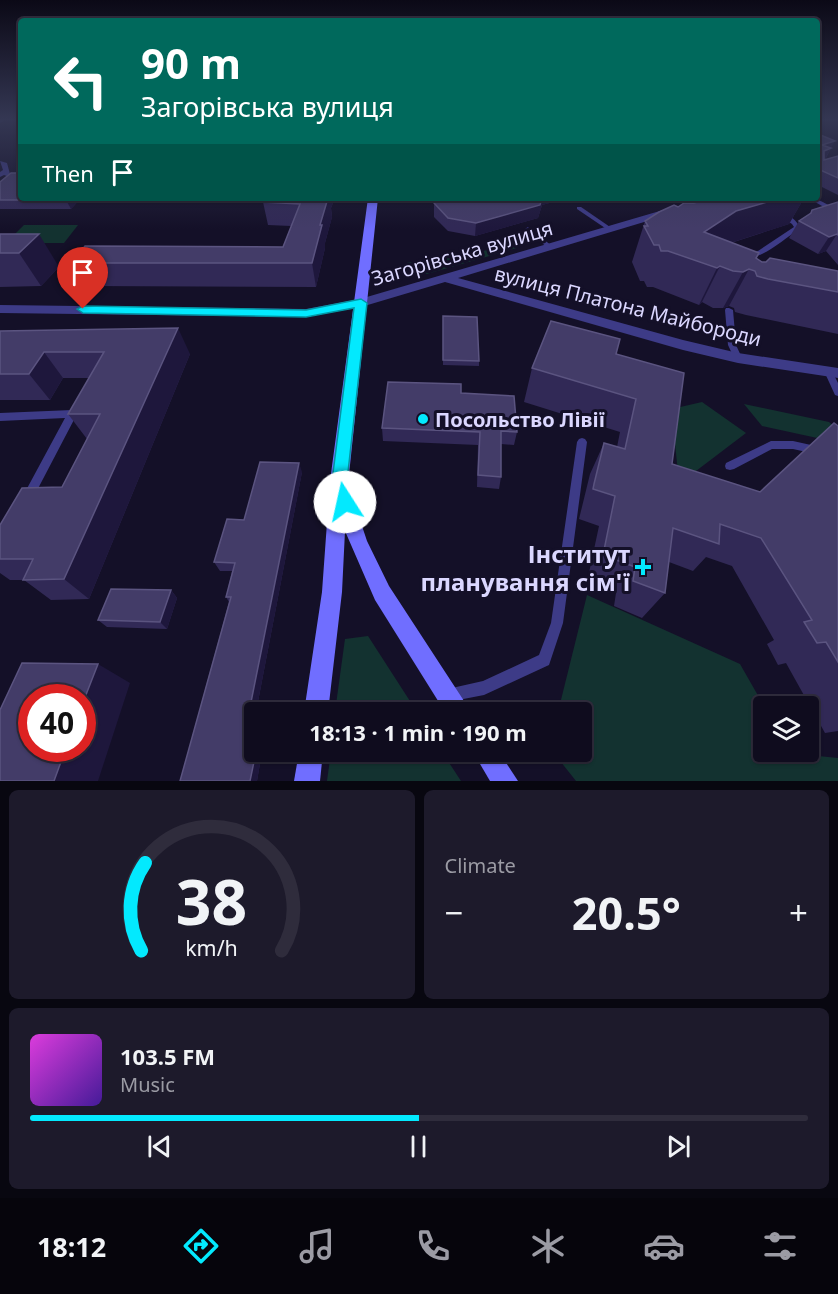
<!DOCTYPE html>
<meta charset="utf-8">
<style>
body{margin:0;font-family:"Noto Sans",sans-serif;background:#1d1a2b;color:#f1f3f6;height:100vh;display:flex;flex-direction:column;font-size:22px;white-space:nowrap}
*{box-sizing:border-box;margin:0}
p{font-size:20px;color:#9b9ba4}
.icon{flex:none;width:33px;height:33px;fill:none;stroke:currentColor;stroke-width:2;stroke-linecap:round;stroke-linejoin:round}
.map{position:relative;height:781px;overflow:hidden}
.sheet{display:flex;flex-direction:column;gap:9px;padding:9px;background:#080710;flex:1}
.sheet>*{flex:none}
.banner{position:absolute;left:18px;top:18px;width:802px;height:183px;border-radius:6px;box-shadow:0 2px 4px #0004,0 0 0 2px #2f2c3c;background:#00695c;color:#fff;overflow:hidden}
.buttons{position:absolute;left:753px;top:696px;display:grid;gap:12px}
.buttons a{display:grid;place-items:center;width:66px;height:66px;border-radius:6px;background:#0f0c1e;box-shadow:0 2px 4px #0004,0 0 0 2px #2f2c3c;font-size:30px}
.speed{position:absolute;left:18px;top:684px;display:flex;gap:12px;font-size:30px;font-weight:700;text-align:center}
.speed>*{display:grid;place-content:center;width:78px;height:78px;border-radius:50%;background:#0f0c1e;box-shadow:0 2px 4px #0004,0 0 0 2px #2f2c3c;line-height:1}
.speed .limit{border:9px solid #d22;background:#fff;color:#111}
.pin{position:absolute;display:grid;place-items:center;width:51px;height:51px;color:#fff;margin:-62px -26px;border-radius:50% 50% 50% 0;rotate:-45deg;box-shadow:0 0 6px #0007}
.pin .icon{rotate:45deg}
.me{position:absolute;width:66px;margin:-33px;rotate:350deg;stroke-linejoin:round;filter:drop-shadow(0 0 4px #0008)}
.turn{display:flex;align-items:center;gap:21px;height:126px;padding:0 24px;font-size:27px}
.turn .icon{width:78px;height:78px;stroke-width:2.5}
.turn b{display:block;font-size:42px;line-height:51px}
.then{display:flex;align-items:center;height:57px;padding:0 24px;background:#0003;gap:12px;font-size:22px}
.big{font-size:45px;font-weight:700;line-height:1.1}
.sheet .tile{flex:1;display:flex;flex-direction:column;justify-content:center;gap:9px;min-width:0;padding:0 21px;border-radius:9px;background:#1d1a2b}
.sheet .dial{align-items:center;gap:0}
.dial svg{height:156px;overflow:visible;fill:none;stroke:#2f2c3c;stroke-width:7;stroke-linecap:round;text-anchor:middle}
.dial text{fill:#f1f3f6;stroke:none}
.song{display:flex;align-items:center;gap:18px}
.cover{width:72px;height:72px;border-radius:9px;background:linear-gradient(135deg,hsl(300 70% 55%),hsl(260 70% 35%))}
.played{height:6px;border-radius:3px;background:linear-gradient(90deg,#03e9fe 50%,#2f2c3c 50%)}
.keys{display:flex;justify-content:space-around;direction:ltr}
.heat{display:flex;justify-content:space-between;align-items:center;font-size:33px;direction:ltr}
.sheet .tiles{flex:1;display:grid;gap:9px;grid-template-columns:1fr 1fr}
.tile:last-child{grid-column:span 2}
.trip{position:absolute;left:244px;top:702px;width:348px;height:60px;border-radius:6px;background:#0f0c1e;box-shadow:0 2px 4px #0004,0 0 0 2px #2f2c3c;font-weight:700;line-height:60px;text-align:center}
.dock{display:flex;height:96px;justify-content:space-around;align-items:center;background:#06050c;color:#9b9ba4}
.dock .icon{width:42px;height:42px}
.dock .active{color:#03e9fe}
.dock b{font-size:27px;color:#f1f3f6}
.map>svg:first-child{display:block}
</style>
<div class="map">
<svg width="838" height="781" viewBox="0 0 838 781">
<rect width="100%" height="100%" fill="#141028"/>
<g fill="#133230">
<path d="M24,225H78L64,243H6Z"/>
<path d="M512,243L517,248L427,274H415L407,262H426L459,253L462,257Z"/>
<path d="M702,402L746,433L696,471L678,472L673,425L676,408Z"/>
<path d="M744,404L829,422L838,430L831,441L762,426Z"/>
<path d="M587,595L740,664L764,706V752H808L809,747L818,756L838,758V781H576L553,752H582V712H558Z"/>
<path d="M368,636L417,712H335L345,639Z"/>
<path d="M331,752H442L461,781H327Z"/>
</g>
<g fill="none" stroke-linecap="round" stroke-linejoin="round">
<g fill="#3d3b87" fill-rule="evenodd">
<path d="M0,161L7,163L10,174L21,177V181L4,175L0,177V172L3,170Z"/>
<path d="M808,198H815L838,210V215Z"/>
<path d="M577,207H581L613,229L608,230L577,209Z"/>
<path d="M780,214C788,213 797,220 800,228L799,229C783,240 763,259 744,258V256L758,251L794,227L792,224L780,216Z"/>
<path d="M528,227L552,246V248H548L526,230L525,229Z"/>
<path d="M726,308H729L733,310L736,345L742,358L738,361L735,360L728,345L725,310Z"/>
<path d="M828,368L831,369L838,383V396L835,395L824,371Z"/>
<path d="M72,410L75,411L77,414L32,500L28,502L24,500L23,497L24,494L65,418L0,421V413Z"/>
<path d="M582,438L585,439L587,442L563,623L549,665L484,695L448,702L443,700L441,695L443,690L483,681L539,655L551,623L577,442L579,439Z"/>
<path d="M771,441H793L838,451V459L793,449H772L734,469L730,470L726,469L725,466L726,463Z"/>
</g>
<g fill="#3d3b87" fill-rule="evenodd">
<path d="M0,119H6L0,123Z"/>
<path d="M670,208L675,211L674,213L458,278L683,340L738,353L838,368V378L738,363L683,350L445,282L361,307L306,317L0,313V305L306,309L360,299Z"/>
</g>
<g fill="#706eff" fill-rule="evenodd">
<path d="M368,198H378L348,484L367,541L389,586L466,704L469,712H445L375,600L345,531L342,592L328,712H304L322,592L330,481Z"/>
<path d="M299,752H323L320,781H294Z"/>
<path d="M473,752H499L518,781H490Z"/>
</g>
</g>
<g fill="#312956">
<path d="M818,134L831,148L825,160L838,156V195L818,185Z"/>
<path d="M0,182L21,198H81L71,209H0Z"/>
<path d="M266,198H335L331,208L332,217L325,243V248L316,287L86,286L72,263L283,247L291,226L268,225L263,202Z"/>
<path d="M438,198H568L542,205L538,218L475,236L448,231L434,217V203Z"/>
<path d="M712,198H804L789,224L731,243L762,262L838,271V334L746,315L735,312L734,308L729,306L723,308H713L702,302L699,305L653,287H647L644,281H640L632,262L645,221L678,207Z"/>
<path d="M838,202V265L826,251L818,254L789,238L799,221L809,215L812,210Z"/>
<path d="M0,234L59,267L41,286L0,287Z"/>
<path d="M443,316L479,361V366L443,365Z"/>
<path d="M0,331L190,354L89,599L51,600L24,580H10L0,573V525L62,487L87,439L68,414L89,378H63L50,400H0Z"/>
<path d="M616,354L672,464L760,492L838,426V731L825,733L786,663L778,665L767,644L774,640L732,566L706,557L693,571L669,562L665,593L642,618L614,606L616,593L587,582L599,526L579,519L580,515L590,474L604,443L617,447L620,432L524,402L532,368Z"/>
<path d="M461,393L517,432L514,445L501,444V477L499,489L477,487L478,445L383,441L382,428Z"/>
<path d="M302,472L257,707L265,708L269,712H255V752H262L257,781H180L229,602L226,597L232,571H220L214,562L244,520Z"/>
<path d="M171,590L177,598L167,629L107,627L98,620Z"/>
</g>
<g fill="#1e173c">
<path d="M835,141L831,148L824,161L822,145Z"/>
<path d="M68,198H81L71,209L66,200Z"/>
<path d="M325,198H335L331,208L332,217L325,243V248L316,287L312,263Z"/>
<path d="M542,198H568L542,205L538,218L475,236L476,223Z"/>
<path d="M781,198H804L789,224L718,247L704,232L736,211Z"/>
<path d="M39,234L59,267L41,286L19,253Z"/>
<path d="M837,234L826,251L818,254L829,237Z"/>
<path d="M720,266L702,302L699,305L717,268Z"/>
<path d="M749,269L729,306L723,308L743,272Z"/>
<path d="M178,328L190,354L89,599L64,579Z"/>
<path d="M44,352L63,378L50,400L29,374Z"/>
<path d="M299,463L302,472L256,712L250,707Z"/>
<path d="M171,590L177,598L167,629L160,622Z"/>
<path d="M98,664L130,683L98,781H54L66,748H82V705Z"/>
<path d="M256,752H262L257,781H250Z"/>
</g>
<g fill="#433c68" stroke="#5b5480" stroke-width="1.5">
<path d="M818,134L835,141L822,145L831,148L824,151V160L838,156V178L818,169Z"/>
<path d="M11,173H21V198H68L66,200H0V182Z"/>
<path d="M266,198H328L320,225H322L312,263H72L85,246L283,247L300,204L263,202Z"/>
<path d="M438,198H542L540,205L476,223L448,218L434,203Z"/>
<path d="M712,198H781L736,211L704,232L759,253L756,258L762,262H766L770,258L838,271V292L768,279L757,276L755,271L749,269L743,272L733,271L720,266L717,268L668,251H661L659,245H654L644,226H648L645,221L659,212L674,205L678,207L684,203H694Z"/>
<path d="M838,202V235L837,234L829,237L799,221L811,213L812,210Z"/>
<path d="M0,234H39L19,253H0Z"/>
<path d="M443,316L477,317L479,361L443,360Z"/>
<path d="M551,321L620,339L616,354L684,373L672,464L760,492L834,423L838,426V662L826,642L817,643L804,622L812,620L761,538L720,524L719,544L673,528L665,593L633,581L635,567L603,555L615,496L593,489L594,484L604,443L625,449L636,399L532,368Z"/>
<path d="M178,328L64,579L23,580L33,559H0V525L22,488L62,487L100,414H68L104,352H44L29,374H0V331Z"/>
<path d="M388,382L461,384V393L514,396L517,432L501,431V477L478,475L480,432L382,428Z"/>
<path d="M260,462L299,463L250,707L265,708L264,712H255V752H256L250,781H180L231,597H226L235,563L214,562L227,519L244,520Z"/>
<path d="M111,589L171,590L160,622L98,620Z"/>
<path d="M22,663L98,664L82,705V698H32V748H66L54,781H0V710Z"/>
</g>
<linearGradient id="sky" x2="0" y2="1"><stop stop-color="#0b0916"/><stop offset="0.52" stop-color="#343753"/><stop offset="1" stop-color="#343753" stop-opacity="0"/></linearGradient>
<rect width="838" height="229" fill="url(#sky)"/>
<path fill="#03e9fe" stroke="#0297a5" stroke-width="1.5" d="M361,299L367,303L347,481L354,502L351,507L345,509L340,507L332,481L354,308L306,317L83,313L77,309L83,306L306,310Z"/>
<g fill="#03e9fe" stroke="#141028" stroke-width="2">
<circle cx="423" cy="419" r="6"/>
<path d="M640 558h6v6h6v6h-6v6h-6v-6h-6v-6h6z"/>
</g>
<g text-anchor="middle" dominant-baseline="central" stroke-width="6" stroke-linejoin="round" paint-order="stroke">
<g font-size="20" fill="#dbd7ff" stroke="#141028">
<text transform="translate(462 253) rotate(-16)">Загорівська вулиця</text>
<text transform="translate(628 306) rotate(14)">вулиця Платона Майбороди</text>
</g>
<g font-size="20" font-weight="bold" fill="#dbd7ff" stroke="#141028" text-anchor="start">
<text x="435" y="419">Посольство Лівії</text>
</g>
<g font-size="24" font-weight="bold" fill="#dbd7ff" stroke="#141028" text-anchor="end">
<text x="630" y="553">Інститут<tspan x="630" dy="28">планування сім'ї</tspan></text>
</g>
</g>
</svg>
<div class="buttons">
<a><svg class="icon" aria-label="layers" viewBox="0 0 24 24"><path d="M12 4l9 5-9 5-9-5zM3 14l9 5 9-5"/></svg></a>
</div>
<div class="speed"><div class="limit">40</div></div>
<div class="pin" style="left:83px;top:309px;background:#d93025"><svg class="icon" aria-label="arrive" viewBox="0 0 24 24"><path d="M6 21V4h12l-3 4 3 4H6"/></svg></div>
<svg class="me" style="left:345px;top:502px" viewBox="-20 -20 40 40"><circle r="19" fill="#fff"/><path d="M0-13L10 11 0 6-10 11z" fill="#03e9fe"/></svg>
<div class="trip">18:13 · 1 min · 190 m</div>
<div class="banner">
<div class="turn"><svg class="icon" aria-label="left" viewBox="0 0 24 24"><path d="M17 20v-9H6M10 6l-5 5 5 5"/></svg><div><b>90 m</b>Загорівська вулиця</div></div>
<div class="then">Then<svg class="icon" aria-label="arrive" viewBox="0 0 24 24"><path d="M6 21V4h12l-3 4 3 4H6"/></svg></div>
</div>
</div>
<section class="sheet">
<div class="tiles">
<div class="tile dial"><svg viewBox="0 0 100 80">
<path d="M14 69A42 42 0 1 1 86 69"/>
<path d="M14 69A42 42 0 0 1 16 24" stroke="#03e9fe"/>
<text x="50" y="56" font-size="32" font-weight="700">38</text>
<text x="50" y="72" font-size="11">km/h</text>
</svg></div>
<div class="tile"><p>Climate</p>
<div class="heat"><a>−</a><b class="big">20.5°</b><a>+</a></div>
</div>
<div class="tile">
<div class="song"><i class="cover"></i><div><b>103.5 FM</b><p>Music</p></div></div>
<div class="played"></div>
<div class="keys"><svg class="icon" aria-label="previous" viewBox="0 0 24 24"><path d="M18 5L8 12l10 7zM5 5v14"/></svg><svg class="icon" aria-label="pause" viewBox="0 0 24 24"><path d="M8 5v14M16 5v14"/></svg><svg class="icon" aria-label="next" viewBox="0 0 24 24"><path d="M6 5l10 7-10 7zM19 5v14"/></svg></div>
</div>
</div>
</section>
<nav class="dock">
<b>18:12</b>
<svg class="icon active" aria-label="directions" viewBox="0 0 24 24"><path d="M12 3l9 9-9 9-9-9zM9 14v-3h6M13 9l2 2-2 2"/></svg>
<svg class="icon" aria-label="music" viewBox="0 0 24 24"><path d="M9 18V5l10-2v13"/><circle cx="6" cy="18" r="3"/><circle cx="16" cy="16" r="3"/></svg>
<svg class="icon" aria-label="phone" viewBox="0 0 24 24"><path d="M5 4h4l2 5-3 2q2 4 5 5l2-3 5 2v4C11 20 4 13 5 4z"/></svg>
<svg class="icon" aria-label="climate" viewBox="0 0 24 24"><path d="M12 3v18M4 7l16 10M4 17L20 7"/></svg>
<svg class="icon" aria-label="car" viewBox="0 0 24 24"><path d="M5 17H2v-5l4-1 3-4h7l3 4 3 1v5h-3M9 17h6M6 11h13"/><circle cx="7" cy="17" r="2"/><circle cx="17" cy="17" r="2"/></svg>
<svg class="icon" aria-label="filters" viewBox="0 0 24 24"><path d="M4 7h16M4 17h16"/><circle cx="9" cy="7" r="2"/><circle cx="15" cy="17" r="2"/></svg>
</nav>
